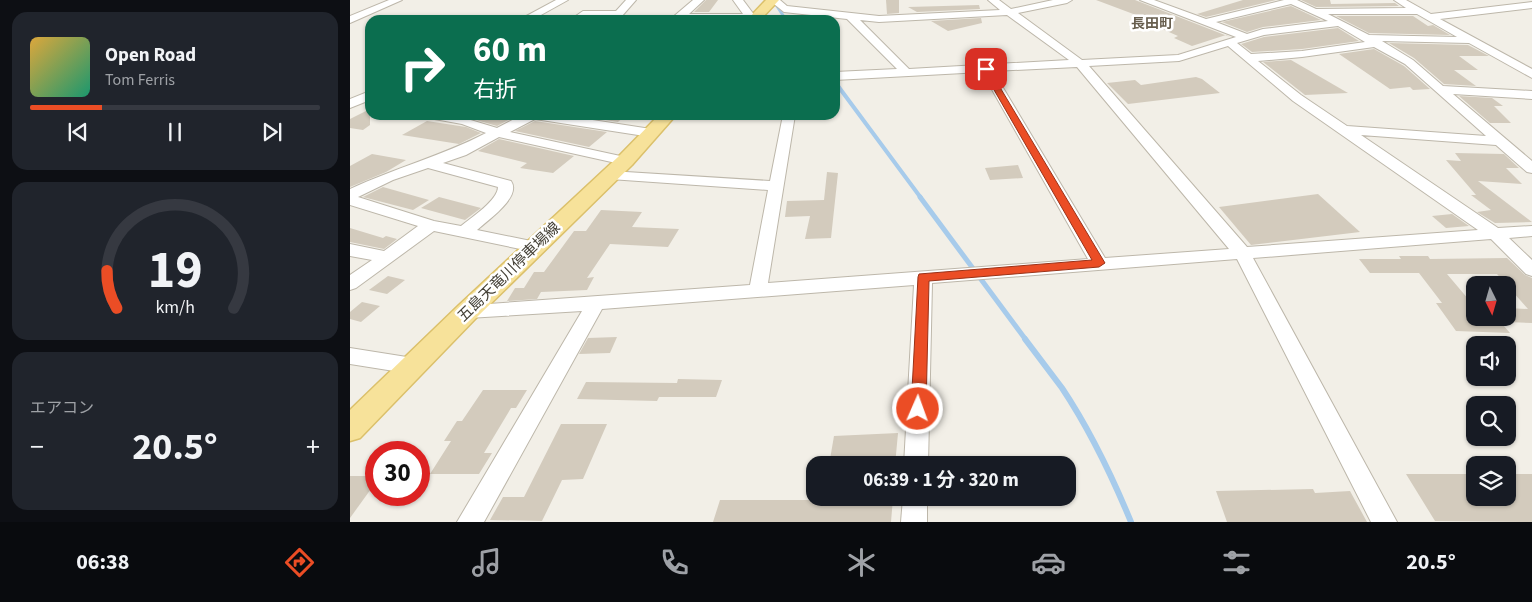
<!DOCTYPE html>
<html lang="ja">
<meta charset="utf-8">
<style>
body{margin:0;font-family:"Source Sans 3","Noto Sans JP",sans-serif;background:#20242c;color:#f1f3f6;height:100vh;display:flex;flex-direction:column;font-size:19px;white-space:nowrap}
*{box-sizing:border-box;margin:0}
p{font-size:16px;color:#9ea1a6}
.icon{flex:none;width:28px;height:28px;fill:none;stroke:currentColor;stroke-width:2;stroke-linecap:round;stroke-linejoin:round}
.map{position:relative;flex:1;overflow:hidden}
.side{display:flex;flex-direction:column;gap:12px;padding:12px;background:#0d0f14;width:350px}
.side>*{flex:none}
.guide{position:absolute;left:15px;top:15px;width:475px;height:105px;border-radius:15px;box-shadow:0 1px 4px #0004;background:#0b6e4f;color:#fff;overflow:hidden}
.needle{width:32px;rotate:175deg}
.buttons{position:absolute;left:1116px;top:276px;display:grid;gap:10px}
.buttons a{display:grid;place-items:center;width:50px;height:50px;border-radius:10px;background:#171b24;box-shadow:0 1px 4px #0004;font-size:25px}
.speed{position:absolute;left:15px;top:441px;display:flex;gap:10px;font-size:25px;font-weight:700;text-align:center}
.speed>*{display:grid;place-content:center;width:65px;height:65px;border-radius:50%;background:#171b24;box-shadow:0 1px 4px #0004;line-height:1}
.speed .limit{border:8px solid #d22;background:#fff;color:#111}
.pin{position:absolute;display:grid;place-items:center;width:42px;height:42px;color:#fff;margin:-21px;border-radius:10px;box-shadow:0 2px 8px #0006}
.me{position:absolute;width:55px;margin:-28px;rotate:2deg;stroke-linejoin:round;filter:drop-shadow(0 0 4px #0008)}
.turn{display:flex;align-items:center;gap:18px;height:105px;padding:0 25px;font-size:22px}
.turn .icon{width:65px;height:65px;stroke-width:2.5}
.turn b{display:block;font-size:35px;line-height:42px}
.big{font-size:38px;font-weight:700;line-height:1.1}
.side .widget{flex:1;display:flex;flex-direction:column;justify-content:center;gap:8px;min-width:0;padding:0 18px;border-radius:15px;background:#20242c}
.side .dial{align-items:center;gap:0}
.dial svg{height:130px;overflow:visible;fill:none;stroke:#363941;stroke-width:7;stroke-linecap:round;text-anchor:middle}
.dial text{fill:#f1f3f6;stroke:none}
.song{display:flex;align-items:center;gap:15px}
.cover{width:60px;height:60px;border-radius:8px;background:linear-gradient(135deg,hsl(40 70% 55%),hsl(160 70% 35%))}
.played{height:5px;border-radius:2px;background:linear-gradient(90deg,#eb4d25 25%,#363941 25%)}
.keys{display:flex;justify-content:space-around;direction:ltr}
.heat{display:flex;justify-content:space-between;align-items:center;font-size:28px;direction:ltr}
.trip{position:absolute;left:456px;top:456px;width:270px;height:50px;border-radius:15px;background:#171b24;box-shadow:0 1px 4px #0004;font-weight:700;line-height:50px;text-align:center}
.tabs{display:flex;height:80px;justify-content:space-around;align-items:center;background:#090b0e;color:#9ea1a6}
.tabs .icon{width:35px;height:35px}
.tabs .active{color:#eb4d25}
.tabs b{font-size:22px;color:#f1f3f6}
main{display:flex;flex:1;min-height:0}
.map>svg:first-child{display:block}
</style>
<main>
<section class="side">
<div class="widget">
<div class="song"><i class="cover"></i><div><b>Open Road</b><p>Tom Ferris</p></div></div>
<div class="played"></div>
<div class="keys"><svg class="icon" aria-label="previous" viewBox="0 0 24 24"><path d="M18 5L8 12l10 7zM5 5v14"/></svg><svg class="icon" aria-label="pause" viewBox="0 0 24 24"><path d="M8 5v14M16 5v14"/></svg><svg class="icon" aria-label="next" viewBox="0 0 24 24"><path d="M6 5l10 7-10 7zM19 5v14"/></svg></div>
</div>
<div class="widget dial"><svg viewBox="0 0 100 80">
<path d="M14 69A42 42 0 1 1 86 69"/>
<path d="M14 69A42 42 0 0 1 8 46" stroke="#eb4d25"/>
<text x="50" y="56" font-size="32" font-weight="700">19</text>
<text x="50" y="72" font-size="11">km/h</text>
</svg></div>
<div class="widget"><p>エアコン</p>
<div class="heat"><a>−</a><b class="big">20.5°</b><a>+</a></div>
</div>
</section>
<div class="map">
<svg width="1182" height="522" viewBox="0 0 1182 522">
<rect width="100%" height="100%" fill="#f2efe7"/>
<g fill="none" stroke-linecap="round" stroke-linejoin="round">
<g stroke="#a7cbeb" stroke-width="3">
<path d="M423,0L436,20"/>
<path d="M485,82L489,87"/>
</g>
<path stroke="#a7cbeb" stroke-width="4" d="M488,86L571,198"/>
<path stroke="#a7cbeb" stroke-width="5" d="M570,197L676,340"/>
<path stroke="#a7cbeb" stroke-width="6" d="M675,339C687,355 700,372 712,388C740,430 762,476 781,522"/>
</g>
<g fill="#d3cbbd">
<path d="M356,0H368L359,12H344Z"/>
<path d="M536,0H549V13L537,14Z"/>
<path d="M746,0H785L880,37L876,35L842,46L824,38L828,36L812,29L818,27Z"/>
<path d="M893,0H926L856,17L847,14Z"/>
<path d="M951,0H980L981,4L1045,3L1049,6L966,7Z"/>
<path d="M629,5L630,9L567,12L558,7Z"/>
<path d="M941,6L971,20L913,27L897,32L872,22Z"/>
<path d="M986,16H1063L1078,26L1083,25L1100,35L1019,33Z"/>
<path d="M631,18L632,23L598,31L581,21Z"/>
<path d="M988,28L1009,41L952,49L902,52L891,44L914,37Z"/>
<path d="M1039,43L1118,45L1139,56H1109L1128,70H1104L1126,86L1094,84L1064,58Z"/>
<path d="M1024,49L1054,66L1080,89L1063,90L1060,87L1040,89L989,54Z"/>
<path d="M941,60L998,93L955,95L913,62Z"/>
<path d="M846,77L852,79L870,93L778,104L757,83L785,80L791,85Z"/>
<path d="M1109,96L1142,98L1153,106H1144L1161,123H1140Z"/>
<path d="M20,109V125L13,130L0,128V119Z"/>
<path d="M132,115H159L166,116L147,126L126,120Z"/>
<path d="M222,115H276L268,122Z"/>
<path d="M77,121L116,127L131,133L109,144L52,135Z"/>
<path d="M185,121L257,132L239,147L165,131Z"/>
<path d="M149,139L224,156L203,173L170,168L177,163L128,151Z"/>
<path d="M1105,153L1154,154L1169,168H1156L1172,184L1128,181L1182,222L1145,223L1127,212L1141,210L1121,195H1126L1096,160L1111,161Z"/>
<path d="M22,154L56,160L36,172L0,187V166Z"/>
<path d="M668,165L673,178L640,180L635,168Z"/>
<path d="M477,172L488,173L481,238L455,239L460,216L435,217L437,201L474,200Z"/>
<path d="M33,187L79,200L63,210L13,197Z"/>
<path d="M968,194L1010,232L901,245L869,207Z"/>
<path d="M89,197L131,208L115,220L71,208Z"/>
<path d="M251,210L292,212L282,227L329,229L318,247L260,244L237,278L244,277L237,290L191,292L187,299L157,301L165,288H174L184,272H194L224,231H236Z"/>
<path d="M1102,214L1119,226L1096,228L1082,216Z"/>
<path d="M0,228L33,238L36,236L47,239L34,249L0,242Z"/>
<path d="M1049,256H1078L1080,259L1157,258L1175,275L1182,278V323L1158,322V308L1178,309L1147,274H1097L1125,307V318H1147L1160,333L1106,331L1086,303H1092L1069,273H1020L1009,259H1051Z"/>
<path d="M38,276L55,280L37,294L19,290Z"/>
<path d="M12,302L30,306L11,322L0,319V312Z"/>
<path d="M267,337L260,353L229,354L238,338Z"/>
<path d="M328,379L372,380L366,397H309L307,401L227,399L236,382L327,383Z"/>
<path d="M133,390H177L166,408H161L134,453H142L129,474H80L101,441H94L107,421H112Z"/>
<path d="M211,424H257L233,479L212,480L192,521L140,520L153,497H174Z"/>
<path d="M548,433L545,465H479L484,436Z"/>
<path d="M1056,474H1125V499H1158V474H1182V522L1085,521Z"/>
<path d="M0,476H26V482L0,518Z"/>
<path d="M963,489L965,493L1000,491L1017,522H877L866,491Z"/>
<path d="M473,498H543L541,522H363L370,500H473Z"/>
</g>
<g fill="none" stroke-linecap="round" stroke-linejoin="round">
<defs>
<g id="minor">
<path d="M39,0H52L0,23V16Z"/>
<path d="M206,0H218L182,20H169Z"/>
<path d="M276,0H286L272,16L235,17L231,20H220L233,11H266Z"/>
<path d="M343,0H354L339,14H393L383,0H393L408,20H323V17Z"/>
<path d="M419,0H430L437,6L529,16L650,10L638,0H649L661,9L703,0H722L717,3L668,13L732,60L828,55L886,37L790,0H804L856,19L934,0H947L966,9L1056,8L1044,0H1056L1081,14L1182,2V8L1090,19L1182,69V78L1119,43L1032,41L1063,60L1093,86L1182,91V99L1103,94L1182,161V173L1177,172L1146,145L1011,135L1148,228L1182,226V236L1159,238L1182,260V276L1176,274L1141,239L903,258L1047,522H1021L887,259L582,283L578,465H554L564,285L252,309L134,522H107L232,311L118,318L111,316L108,311L111,306L400,285L418,190L260,179L255,178L253,175L255,172L260,171L420,181L433,115H445L418,283L738,259L632,72L485,80V72L547,69L497,19L434,12ZM941,4L978,21L913,29L897,34L866,22ZM978,14H1067L1107,37L1019,35ZM657,15L719,60L559,69L510,20L529,22ZM988,26L1015,42L952,51L901,54L887,43L914,35ZM878,46L943,101L1128,230L897,247L739,66L829,61ZM1024,47L1055,64L1136,136L997,126L951,95L908,61L952,57ZM727,67L879,249L755,258L643,71Z"/>
<path d="M20,91V100L0,108V99Z"/>
<path d="M78,115H104L147,128L172,115H210L301,129L308,133L301,137L185,119L160,132L275,157L280,158L282,161L280,164L275,165L149,137L116,155L93,163L161,181C172,197 138,220 127,230L191,243L194,247L191,251L185,252L84,231L6,288L0,290V275L22,260L0,256V244L34,251L68,226L0,205V189C45,168 92,156 136,133L112,124L79,118ZM78,168L148,187C148,200 121,218 111,226L84,221L8,197L43,180Z"/>
<path d="M0,348L63,358L70,360L73,366L70,372L63,374L0,364Z"/>
<path d="M553,498H577V522H551Z"/>
</g>
<g id="major">
<path d="M416,0H429L410,20H397Z"/>
<path d="M309,115H326L282,165L127,317L10,438L0,441V410L109,305L268,157Z"/>
</g>
</defs>
<use href="#minor" stroke="#bdb7aa" stroke-width="2"/>
<use href="#major" stroke="#dbc06b" stroke-width="3"/>
<use href="#minor" fill="#fff" fill-rule="evenodd"/>
<use href="#major" fill="#f7e29a" fill-rule="evenodd"/>
</g>
<path fill="#eb4d25" stroke="#993218" d="M633,67L639,69L755,263L749,267L579,281L576,409L573,413L568,415L563,413L561,409L568,277L569,274L742,260L632,69Z"/>
<g text-anchor="middle" dominant-baseline="central" stroke-width="5" stroke-linejoin="round" paint-order="stroke">
<g font-size="14" font-weight="bold" fill="#675e4e" stroke="#fff">
<text x="802" y="24">長田町</text>
</g>
<g font-size="15" fill="#444036" stroke="#fff">
<text transform="translate(159 272) rotate(-44)">五島天竜川停車場線</text>
</g>
</g>
</svg>
<div class="buttons">
<a><svg class="needle" viewBox="-14 -14 28 28"><path d="M0-13l5 13h-10z" fill="#e53935"/><path d="M0 13l5-13h-10z" fill="#9ea1a6"/></svg></a>
<a><svg class="icon" aria-label="sound" viewBox="0 0 24 24"><path d="M4 9h4l5-4v14l-5-4H4zM17 9q2 3 0 6"/></svg></a>
<a><svg class="icon" aria-label="search" viewBox="0 0 24 24"><circle cx="10" cy="10" r="6"/><path d="M15 15l6 6"/></svg></a>
<a><svg class="icon" aria-label="layers" viewBox="0 0 24 24"><path d="M12 4l9 5-9 5-9-5zM3 14l9 5 9-5"/></svg></a>
</div>
<div class="speed"><div class="limit">30</div></div>
<div class="pin" style="left:636px;top:69px;background:#d93025"><svg class="icon" aria-label="arrive" viewBox="0 0 24 24"><path d="M6 21V4h12l-3 4 3 4H6"/></svg></div>
<svg class="me" style="left:568px;top:409px" viewBox="-20 -20 40 40"><circle r="17" fill="#eb4d25" stroke="#fff" stroke-width="3"/><path d="M0-11L8 9 0 5-8 9z" fill="#fff"/></svg>
<div class="trip">06:39 · 1 分 · 320 m</div>
<div class="guide">
<div class="turn"><svg class="icon" aria-label="right" viewBox="0 0 24 24"><path d="M7 20v-9h11M14 6l5 5-5 5"/></svg><div><b>60 m</b>右折</div></div>
</div>
</div>
</main>
<nav class="tabs">
<b>06:38</b>
<svg class="icon active" aria-label="directions" viewBox="0 0 24 24"><path d="M12 3l9 9-9 9-9-9zM9 14v-3h6M13 9l2 2-2 2"/></svg>
<svg class="icon" aria-label="music" viewBox="0 0 24 24"><path d="M9 18V5l10-2v13"/><circle cx="6" cy="18" r="3"/><circle cx="16" cy="16" r="3"/></svg>
<svg class="icon" aria-label="phone" viewBox="0 0 24 24"><path d="M5 4h4l2 5-3 2q2 4 5 5l2-3 5 2v4C11 20 4 13 5 4z"/></svg>
<svg class="icon" aria-label="climate" viewBox="0 0 24 24"><path d="M12 3v18M4 7l16 10M4 17L20 7"/></svg>
<svg class="icon" aria-label="car" viewBox="0 0 24 24"><path d="M5 17H2v-5l4-1 3-4h7l3 4 3 1v5h-3M9 17h6M6 11h13"/><circle cx="7" cy="17" r="2"/><circle cx="17" cy="17" r="2"/></svg>
<svg class="icon" aria-label="filters" viewBox="0 0 24 24"><path d="M4 7h16M4 17h16"/><circle cx="9" cy="7" r="2"/><circle cx="15" cy="17" r="2"/></svg>
<b>20.5°</b>
</nav>
